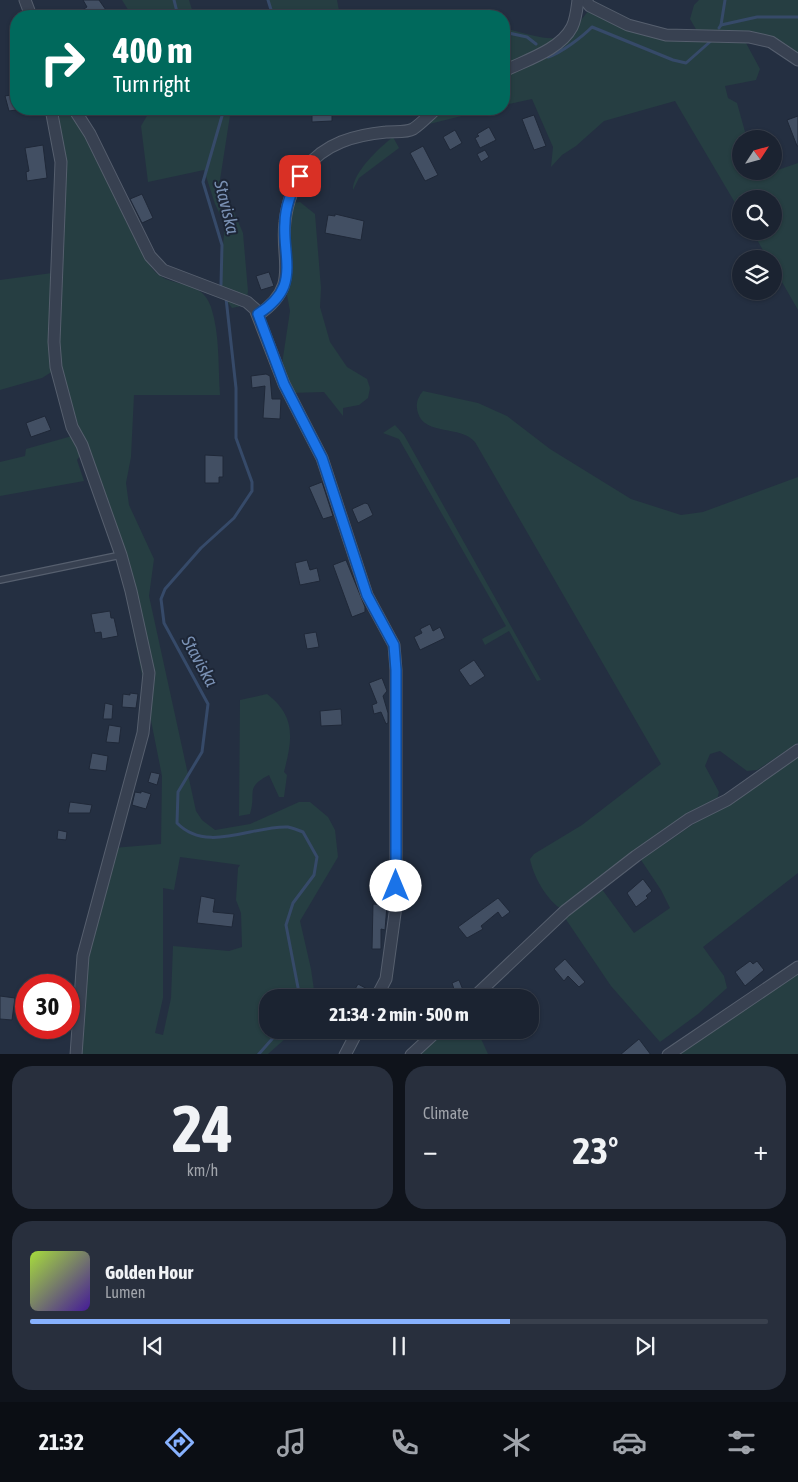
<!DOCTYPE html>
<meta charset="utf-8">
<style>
body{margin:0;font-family:"Asap Condensed",sans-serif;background:#282f3d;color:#f1f3f6;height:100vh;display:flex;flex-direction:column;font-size:19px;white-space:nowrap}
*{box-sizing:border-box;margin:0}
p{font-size:16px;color:#a0a4ab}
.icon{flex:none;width:28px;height:28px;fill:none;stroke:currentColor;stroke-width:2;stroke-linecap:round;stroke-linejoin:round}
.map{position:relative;height:1054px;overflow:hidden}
.side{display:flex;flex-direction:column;gap:12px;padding:12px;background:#0f131b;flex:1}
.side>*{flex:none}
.banner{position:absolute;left:10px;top:10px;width:500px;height:105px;border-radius:20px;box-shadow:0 1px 4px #0004,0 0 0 1px #39404d;background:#00695c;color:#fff;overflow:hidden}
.needle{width:32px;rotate:54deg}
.fabs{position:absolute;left:732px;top:130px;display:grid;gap:10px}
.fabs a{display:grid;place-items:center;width:50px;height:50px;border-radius:50%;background:#1b2331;box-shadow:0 1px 4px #0004,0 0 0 1px #39404d;font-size:25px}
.speed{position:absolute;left:15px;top:974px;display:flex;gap:10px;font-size:25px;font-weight:700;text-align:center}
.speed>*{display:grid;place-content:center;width:65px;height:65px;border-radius:50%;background:#1b2331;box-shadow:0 1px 4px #0004,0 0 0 1px #39404d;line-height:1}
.speed .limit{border:8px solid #d22;background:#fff;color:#111}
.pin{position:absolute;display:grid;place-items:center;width:42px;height:42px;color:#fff;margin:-21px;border-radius:10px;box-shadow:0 2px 8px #0006}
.me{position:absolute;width:55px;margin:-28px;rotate:0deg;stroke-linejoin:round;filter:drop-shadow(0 0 4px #0008)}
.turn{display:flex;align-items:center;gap:18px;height:105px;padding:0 20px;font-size:22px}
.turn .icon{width:65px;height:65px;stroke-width:2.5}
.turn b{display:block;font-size:35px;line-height:42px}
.big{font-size:38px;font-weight:700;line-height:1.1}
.side .tile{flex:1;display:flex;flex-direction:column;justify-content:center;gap:8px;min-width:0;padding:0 18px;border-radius:20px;background:#282f3d}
.side .dial{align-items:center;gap:0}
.dial b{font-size:65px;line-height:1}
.song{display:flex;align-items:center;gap:15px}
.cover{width:60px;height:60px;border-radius:8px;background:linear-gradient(135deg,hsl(80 70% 55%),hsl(260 70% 35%))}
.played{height:5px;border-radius:2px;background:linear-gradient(90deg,#87b1fe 65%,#39404d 65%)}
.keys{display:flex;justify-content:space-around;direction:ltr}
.heat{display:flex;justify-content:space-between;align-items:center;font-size:28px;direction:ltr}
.side .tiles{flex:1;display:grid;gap:12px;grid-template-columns:1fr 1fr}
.tile:last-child{grid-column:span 2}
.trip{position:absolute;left:259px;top:989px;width:280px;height:50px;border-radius:20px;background:#1b2331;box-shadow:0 1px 4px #0004,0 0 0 1px #39404d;font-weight:700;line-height:50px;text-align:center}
.menu{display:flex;height:80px;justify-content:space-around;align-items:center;background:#0b0e14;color:#a0a4ab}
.menu .icon{width:35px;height:35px}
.menu .current{color:#87b1fe}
.menu b{font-size:22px;color:#f1f3f6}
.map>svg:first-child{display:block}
</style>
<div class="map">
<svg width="798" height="1055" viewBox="0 0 798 1055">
<rect width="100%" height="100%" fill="#242f41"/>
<g fill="#263e42" fill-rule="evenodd">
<path d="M122,0H189L194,16H132Z"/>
<path d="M267,0H337L340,16H272Z"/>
<path d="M699,0H798V57L789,50L697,31L690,19L694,5Z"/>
<path d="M589,10L666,39L746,43L760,69L756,80L725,86L728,98L737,103L747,139H741V171H764L766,174L798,163V310L774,268V259H768L752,231H774V199H741V213L675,101L604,121L576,146L562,155L551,167L553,147L532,99L504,105L506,44H504V28C518,31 550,43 563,36C574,31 581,20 589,10Z"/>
<path d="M151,109H231L220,180L243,233L248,291L246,305L232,308L222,294L220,274L225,225L215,204L204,170L148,182L141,126Z"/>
<path d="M438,109H490L421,126Z"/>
<path d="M72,110C104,159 119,218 151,267C167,291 200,275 211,307C220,334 218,367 220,395H134L131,457L126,483L129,505L154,559L149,596L196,811L202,820L215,830L250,824L299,802H310L328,817L335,830L338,857L300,921L311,969L315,997L268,998V1030H295L268,1054H77L89,946L113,848L161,844L162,776L119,559L61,369L58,335L66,189L59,113ZM180,857L240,865L238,868L236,900L241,913L242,947L229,951L173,946L171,998L163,1035L155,1033L163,998V888L174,890Z"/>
<path d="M393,137L399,148L359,178L353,190C352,173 380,147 393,137Z"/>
<path d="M300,202L315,214L321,288L320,307L330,342L347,367L367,379L370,388L368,398L359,405L343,408V416L324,392L290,393L282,364L290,311L286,290L293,203Z"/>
<path d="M52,273L53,371L42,378L0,390V280Z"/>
<path d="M423,391L478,403L507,416L550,449L631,499L681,515L703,512L798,477V743L757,770L747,771L720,751L710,754L705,766L719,792L717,800L560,908C546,899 533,875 530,859L534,854L582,825L661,764L475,442C461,425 425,436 418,413C415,404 418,397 423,391Z"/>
<path d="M395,425L404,435L541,680L537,681L509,631L485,645L482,639L506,626L399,439L383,433Z"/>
<path d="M72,436L81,454L77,460L84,481L0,496V462L25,456L26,449Z"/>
<path d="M267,694C297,717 292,740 284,772L287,775L284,797H279L269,775C244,788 257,792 250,814L239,816L240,700Z"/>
<path d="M798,752V873L703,947L724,976L727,988L698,1014L660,1042L611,986L565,918L601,888L634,933L670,908L661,890L641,860Z"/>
<path d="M798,968V1054L673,1055Z"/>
<path d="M444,1030H477L488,1054L418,1055Z"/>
</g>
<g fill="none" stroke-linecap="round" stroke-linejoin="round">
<g stroke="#364a69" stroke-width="3">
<path d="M174,0L178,16"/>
<path d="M268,0L273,16"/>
<path d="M721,25L725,0"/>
<path d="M719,28L721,25L757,17H798"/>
<path d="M504,32L527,37L536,44"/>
<path d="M548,57C561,53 582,37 592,27L673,60L686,63L712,40"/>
<path d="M221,285L222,245L203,182L224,109"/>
<path d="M226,298L236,388V438L252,482V491L234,518L201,548L165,589L161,599L164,623L208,704L202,752L178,792L177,823C207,854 253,825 288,827C293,828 298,830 303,832L317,857L314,875L293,903L286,925L300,998"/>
<path d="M258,1055L280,1030"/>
</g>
</g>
<g fill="#424f63" stroke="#1f2838">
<path d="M83,0H99L106,10L96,16H85L81,11L87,7Z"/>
<path d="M16,94V110L9,111L5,96Z"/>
<path d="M312,109H332V121L312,122Z"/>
<path d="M534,115L546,146L534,150L522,119Z"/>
<path d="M798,116V146H797L787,120Z"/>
<path d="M489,127L496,140L480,148L475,138L479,136L477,134Z"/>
<path d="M455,130L462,143L450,150L443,137Z"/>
<path d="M43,145L47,178L27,181L26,172L29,171L25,148Z"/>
<path d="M423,146L438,175L425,181L410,153Z"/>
<path d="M485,150L489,157L481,162L477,154Z"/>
<path d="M142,194L153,218L142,223L130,199Z"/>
<path d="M335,214L364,221L361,240L325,233L328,215L335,216Z"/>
<path d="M269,272L274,286L261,290L256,276Z"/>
<path d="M266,374L270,376L272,399H281L280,419L263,418L265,386L252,388L251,376Z"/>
<path d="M45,416L51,430L31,437L26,423Z"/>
<path d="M205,455L223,456V477H219V483H205Z"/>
<path d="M322,482L333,516L323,519L309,487Z"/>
<path d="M365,503L368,504L373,515L358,523L352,509Z"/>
<path d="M307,560L310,570L317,568L320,581L300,585L295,563Z"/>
<path d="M346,560L365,607V612L352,617L333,565Z"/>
<path d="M110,611L111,618H114L118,636L102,639L101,632L95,633L91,614Z"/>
<path d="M430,624L433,631L440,627L445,638L420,650L414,637L422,633L420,629Z"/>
<path d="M316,632L319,647L307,649L304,634Z"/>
<path d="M474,660L485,676L470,686L459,670Z"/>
<path d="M382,678L387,691L383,696L388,713V723L386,724L381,712L374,714L372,705L377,703L369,683Z"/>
<path d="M130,693L138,694L136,708L122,707L123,694L130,695Z"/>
<path d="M105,703L113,705L112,719H103Z"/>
<path d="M341,709L342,725L321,726L320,711Z"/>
<path d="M109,725L121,727L119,743L106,742Z"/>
<path d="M92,753L108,756L106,771L89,769Z"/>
<path d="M151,772L160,774L157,785L148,782Z"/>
<path d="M141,791L151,794L146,809L132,805L135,792L141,793Z"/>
<path d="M70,802L92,805L90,813H68Z"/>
<path d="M58,830L67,832L66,840L57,839Z"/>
<path d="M643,879L652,891L646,896L648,898L636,907L627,893Z"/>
<path d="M201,896L215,899L213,912L234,914L232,927L197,923Z"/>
<path d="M498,898L510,912L502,918L498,912L481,926L483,929L467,938L458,927Z"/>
<path d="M373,904L387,905L385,930L381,929V949H372Z"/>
<path d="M565,959L585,982L579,987L568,976L564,981L554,969Z"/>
<path d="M750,961L753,964L757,961L764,970L745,986L735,972Z"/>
<path d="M459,980L463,990L455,992L452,983Z"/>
<path d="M358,984L369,990L364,998H350Z"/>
<path d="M0,996L15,998L12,1020L0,1019Z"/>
<path d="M639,1039L651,1055H620Z"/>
</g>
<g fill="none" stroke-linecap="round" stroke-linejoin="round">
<defs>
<path id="lane" d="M0,580L121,555"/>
<g id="street">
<path d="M25,0L31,16"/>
<path d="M585,0L590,6L628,25L666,35L749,37L771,42L798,60"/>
<path d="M504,71C526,60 560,50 572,27C576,19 577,8 578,0"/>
<path d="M51,109L61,162L54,342L56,367L72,427L82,445L121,555L131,591L149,673L143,733L83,956L76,1055"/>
<path d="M74,109L90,134L150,256L163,270L247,302L255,309L284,384L322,458L367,595L394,645L396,670V906L386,979L376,998"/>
<path d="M258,315C301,286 280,261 285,222C287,203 294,184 305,169C325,143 355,135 386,132C394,131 406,133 413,129C421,124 429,115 436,109"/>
<path d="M473,998L565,911L636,856L689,819L727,800L798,750"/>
<path d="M345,1055L358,1030"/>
<path d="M411,1055L438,1030"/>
<path d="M668,1055L798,967"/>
</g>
</defs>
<use href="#lane" stroke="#565f6e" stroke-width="8"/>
<use href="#street" stroke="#565f6e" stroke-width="13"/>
<use href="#lane" stroke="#384151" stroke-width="5.5"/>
<use href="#street" stroke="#384151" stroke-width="11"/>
</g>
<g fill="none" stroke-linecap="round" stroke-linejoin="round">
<defs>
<path id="route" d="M300,176C292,188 285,208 285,223C283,243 291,267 284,286C279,299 269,307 258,314L284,384L322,458L367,595L394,645L396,670V886"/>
</defs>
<use href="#route" stroke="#114b97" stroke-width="12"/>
<use href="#route" stroke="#1a73e8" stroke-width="9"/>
</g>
<g text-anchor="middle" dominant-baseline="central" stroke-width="4" stroke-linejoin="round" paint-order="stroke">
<g font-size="18" font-style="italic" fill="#7a91b4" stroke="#1d2636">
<text transform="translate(227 207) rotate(76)">Staviska</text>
<text transform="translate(200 661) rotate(61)">Staviska</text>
</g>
</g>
</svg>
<div class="fabs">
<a><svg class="needle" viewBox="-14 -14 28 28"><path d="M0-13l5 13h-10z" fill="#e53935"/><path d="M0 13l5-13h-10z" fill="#a0a4ab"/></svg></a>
<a><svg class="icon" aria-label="search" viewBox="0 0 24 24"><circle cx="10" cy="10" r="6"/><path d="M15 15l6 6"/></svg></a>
<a><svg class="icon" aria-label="layers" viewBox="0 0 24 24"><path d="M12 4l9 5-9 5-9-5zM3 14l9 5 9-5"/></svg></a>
</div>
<div class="speed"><div class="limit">30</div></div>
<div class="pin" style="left:300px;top:176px;background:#d93025"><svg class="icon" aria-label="arrive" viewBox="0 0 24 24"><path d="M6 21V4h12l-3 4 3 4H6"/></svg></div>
<svg class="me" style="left:396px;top:886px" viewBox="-20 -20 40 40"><circle r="19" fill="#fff"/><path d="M0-13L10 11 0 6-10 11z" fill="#1a73e8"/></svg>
<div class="trip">21:34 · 2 min · 500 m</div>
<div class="banner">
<div class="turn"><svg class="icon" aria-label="right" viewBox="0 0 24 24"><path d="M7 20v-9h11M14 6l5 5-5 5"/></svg><div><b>400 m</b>Turn right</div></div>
</div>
</div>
<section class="side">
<div class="tiles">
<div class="tile dial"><b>24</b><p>km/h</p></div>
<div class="tile"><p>Climate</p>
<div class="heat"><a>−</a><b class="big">23°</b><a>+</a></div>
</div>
<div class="tile">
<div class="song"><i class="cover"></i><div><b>Golden Hour</b><p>Lumen</p></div></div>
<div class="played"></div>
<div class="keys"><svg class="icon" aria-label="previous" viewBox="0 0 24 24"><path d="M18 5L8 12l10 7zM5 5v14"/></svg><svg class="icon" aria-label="pause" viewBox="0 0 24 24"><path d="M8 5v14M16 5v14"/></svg><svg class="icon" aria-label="next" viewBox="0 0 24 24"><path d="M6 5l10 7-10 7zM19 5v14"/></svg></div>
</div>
</div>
</section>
<nav class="menu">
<b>21:32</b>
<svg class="icon current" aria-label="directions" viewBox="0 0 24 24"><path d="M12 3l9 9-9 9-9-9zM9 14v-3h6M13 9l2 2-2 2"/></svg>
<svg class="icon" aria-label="music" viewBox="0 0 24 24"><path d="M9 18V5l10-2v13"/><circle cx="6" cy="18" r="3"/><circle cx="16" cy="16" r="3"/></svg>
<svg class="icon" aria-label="phone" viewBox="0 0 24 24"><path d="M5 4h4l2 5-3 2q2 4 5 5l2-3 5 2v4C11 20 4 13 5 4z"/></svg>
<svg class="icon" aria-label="climate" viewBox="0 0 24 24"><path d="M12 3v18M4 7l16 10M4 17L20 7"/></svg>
<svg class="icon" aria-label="car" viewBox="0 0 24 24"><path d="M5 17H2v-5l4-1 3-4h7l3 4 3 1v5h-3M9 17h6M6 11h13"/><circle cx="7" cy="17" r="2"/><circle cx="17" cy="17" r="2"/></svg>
<svg class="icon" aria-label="filters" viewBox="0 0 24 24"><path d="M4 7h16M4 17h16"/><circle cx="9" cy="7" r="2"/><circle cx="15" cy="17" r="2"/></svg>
</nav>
